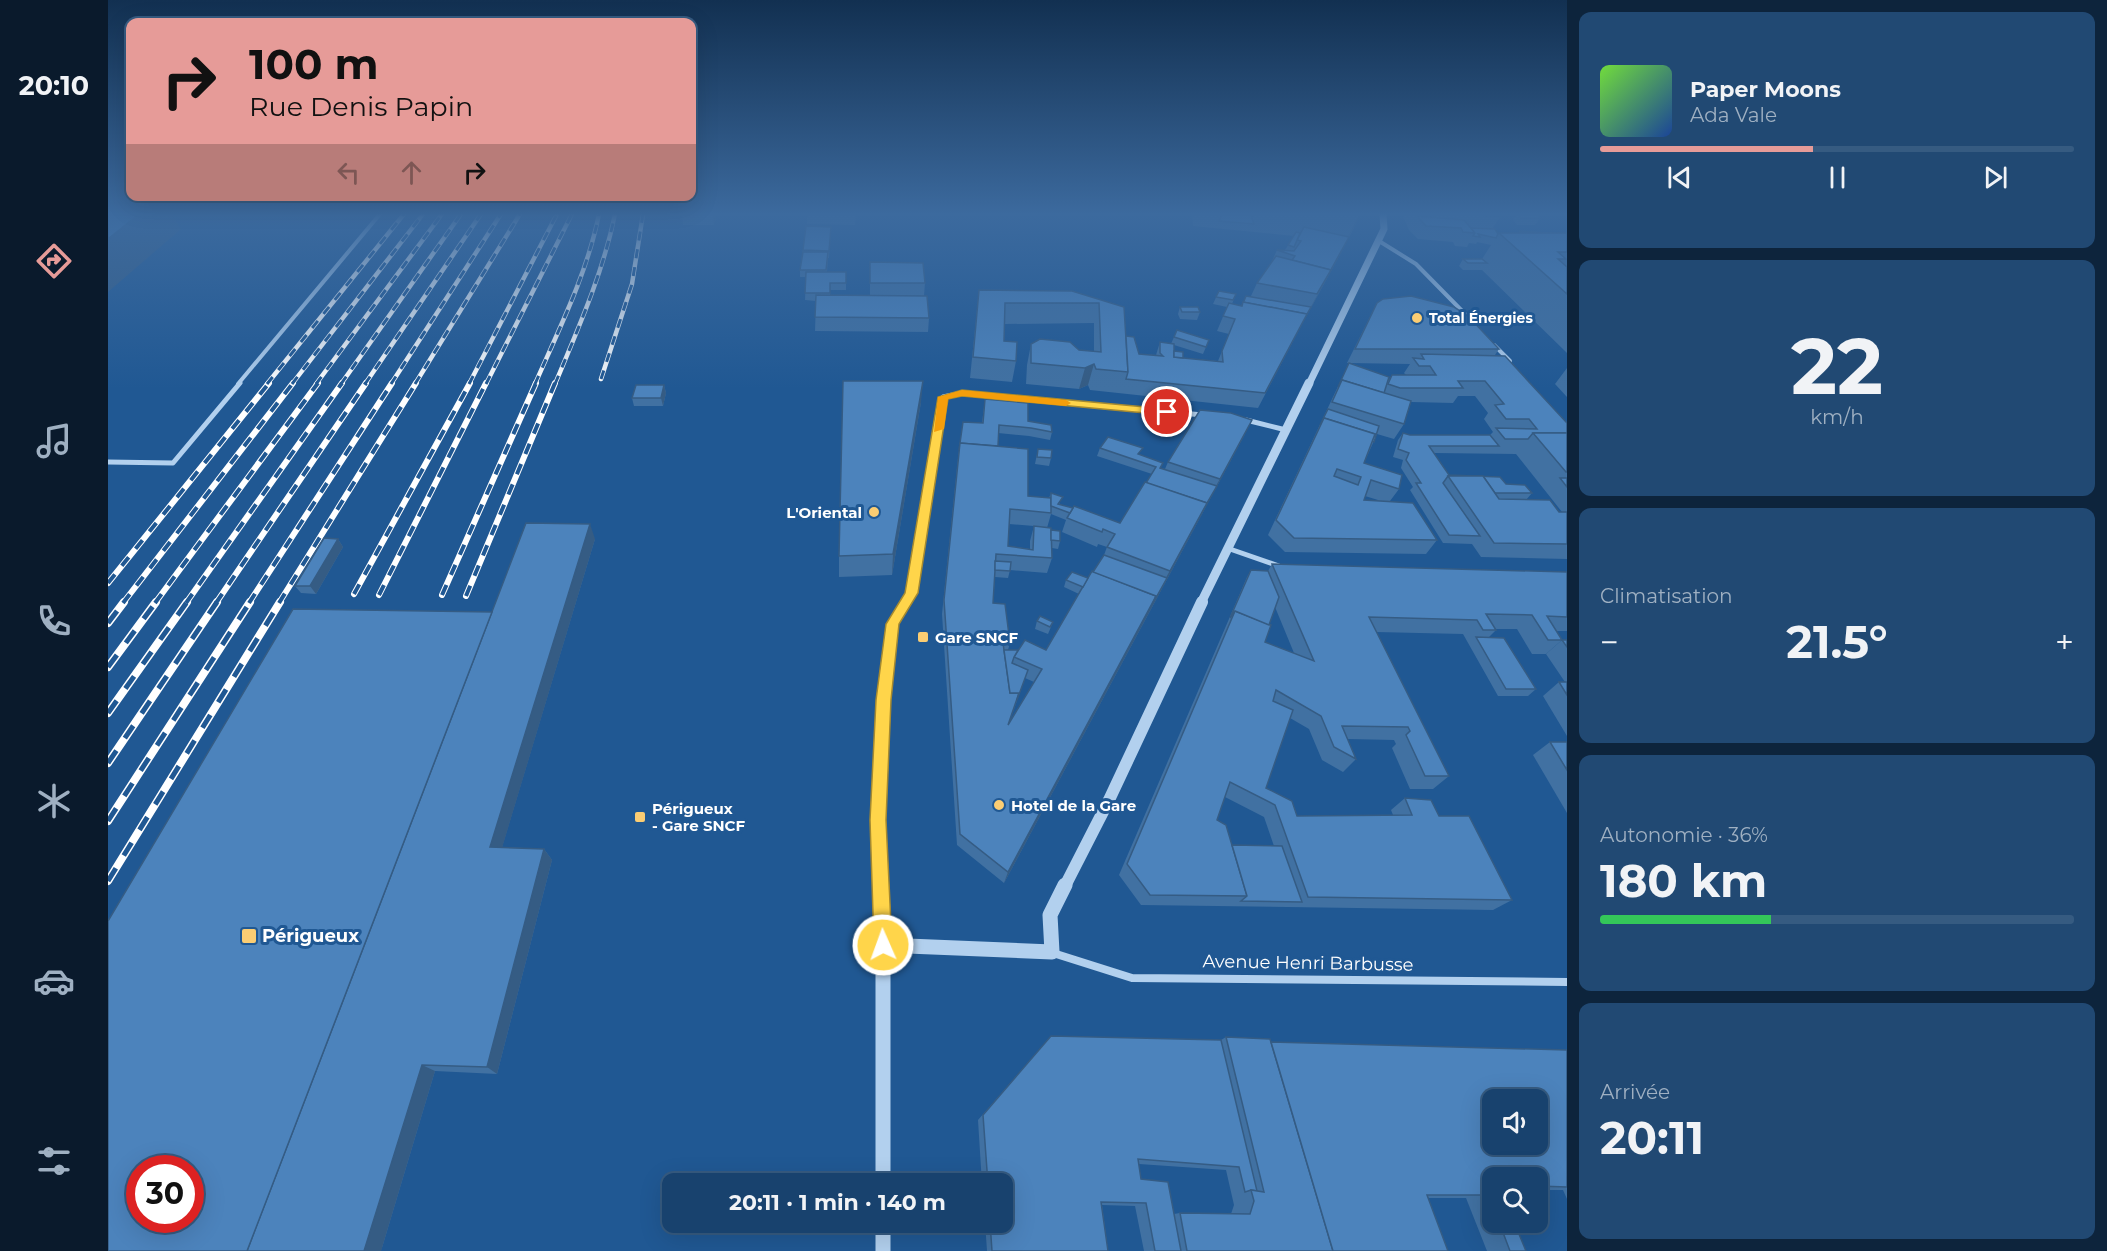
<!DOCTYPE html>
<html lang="fr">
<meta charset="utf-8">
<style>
body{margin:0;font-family:Montserrat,sans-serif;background:#214973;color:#f1f3f6;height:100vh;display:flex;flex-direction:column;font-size:22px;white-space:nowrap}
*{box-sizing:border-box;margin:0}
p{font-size:20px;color:#9fb0c2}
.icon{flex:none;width:33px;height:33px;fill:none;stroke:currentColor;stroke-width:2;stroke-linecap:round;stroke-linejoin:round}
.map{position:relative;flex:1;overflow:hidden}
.panel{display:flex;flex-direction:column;gap:12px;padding:12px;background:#0d243c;width:540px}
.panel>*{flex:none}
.top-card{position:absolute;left:18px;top:18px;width:570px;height:183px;border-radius:12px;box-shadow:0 6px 24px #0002,0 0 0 2px #365b81;background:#e69b98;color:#111;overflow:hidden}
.tools{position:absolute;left:1374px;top:1089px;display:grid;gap:12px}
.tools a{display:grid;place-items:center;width:66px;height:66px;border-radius:12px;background:#18426e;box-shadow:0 6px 24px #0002,0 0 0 2px #365b81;font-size:30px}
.speed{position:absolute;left:18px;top:1155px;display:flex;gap:12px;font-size:30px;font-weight:700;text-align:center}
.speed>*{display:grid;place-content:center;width:78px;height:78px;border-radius:50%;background:#18426e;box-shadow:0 6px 24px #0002,0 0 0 2px #365b81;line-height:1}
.speed .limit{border:9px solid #d22;background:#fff;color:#111}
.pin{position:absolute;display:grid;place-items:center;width:51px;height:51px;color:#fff;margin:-26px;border:3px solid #fff;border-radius:50%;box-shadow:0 2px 6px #0007}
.me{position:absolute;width:66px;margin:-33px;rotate:358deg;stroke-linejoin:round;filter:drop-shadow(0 0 4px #0008)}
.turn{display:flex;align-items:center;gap:21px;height:126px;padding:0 24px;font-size:27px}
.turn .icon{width:78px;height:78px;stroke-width:2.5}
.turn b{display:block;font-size:42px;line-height:51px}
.lanes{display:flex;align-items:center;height:57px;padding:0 24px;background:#0003;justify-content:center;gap:30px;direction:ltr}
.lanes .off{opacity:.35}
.big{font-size:45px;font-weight:700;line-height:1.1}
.panel .tile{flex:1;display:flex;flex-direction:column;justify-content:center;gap:9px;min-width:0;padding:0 21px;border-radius:12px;background:#214973}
.panel .dial{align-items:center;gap:0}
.dial b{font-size:78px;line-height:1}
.song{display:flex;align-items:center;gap:18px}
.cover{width:72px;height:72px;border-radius:9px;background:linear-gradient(135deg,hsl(100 70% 55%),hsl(220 70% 35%))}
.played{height:6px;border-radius:3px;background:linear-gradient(90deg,#e69b98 45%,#365b81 45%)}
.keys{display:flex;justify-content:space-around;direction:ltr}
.heat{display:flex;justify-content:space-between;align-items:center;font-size:33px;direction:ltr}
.charge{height:9px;border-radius:4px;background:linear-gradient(90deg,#34c759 36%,#365b81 0)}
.trip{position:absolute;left:554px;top:1173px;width:351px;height:60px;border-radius:12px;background:#18426e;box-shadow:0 6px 24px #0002,0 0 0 2px #365b81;font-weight:700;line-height:60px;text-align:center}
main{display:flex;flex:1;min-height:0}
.tabs{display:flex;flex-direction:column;width:108px;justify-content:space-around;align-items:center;background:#0a1a2c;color:#9fb0c2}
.tabs .icon{width:42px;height:42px}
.tabs .selected{color:#e69b98}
.tabs b{font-size:27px;color:#f1f3f6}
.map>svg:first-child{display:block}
</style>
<main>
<nav class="tabs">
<b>20:10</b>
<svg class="icon selected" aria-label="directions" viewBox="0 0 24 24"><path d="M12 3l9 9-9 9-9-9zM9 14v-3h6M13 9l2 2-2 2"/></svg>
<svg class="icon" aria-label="music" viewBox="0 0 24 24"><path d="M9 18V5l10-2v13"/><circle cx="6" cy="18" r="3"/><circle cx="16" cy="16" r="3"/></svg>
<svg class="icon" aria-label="phone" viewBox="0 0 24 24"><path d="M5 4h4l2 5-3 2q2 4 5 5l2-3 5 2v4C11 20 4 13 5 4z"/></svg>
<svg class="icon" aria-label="climate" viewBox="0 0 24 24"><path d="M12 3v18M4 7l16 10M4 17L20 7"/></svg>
<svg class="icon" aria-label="car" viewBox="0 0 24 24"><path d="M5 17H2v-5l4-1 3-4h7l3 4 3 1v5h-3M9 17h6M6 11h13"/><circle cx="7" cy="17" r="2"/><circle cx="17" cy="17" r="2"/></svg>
<svg class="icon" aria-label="filters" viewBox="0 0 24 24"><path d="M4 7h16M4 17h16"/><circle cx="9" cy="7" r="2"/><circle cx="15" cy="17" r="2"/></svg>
</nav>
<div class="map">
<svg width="1459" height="1251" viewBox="0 0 1459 1251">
<rect width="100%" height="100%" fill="#205893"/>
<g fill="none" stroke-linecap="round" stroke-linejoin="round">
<g stroke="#b2d0ee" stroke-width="4">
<path d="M1271,241L1308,264L1363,320"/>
<path d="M1386,345L1402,361"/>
<path d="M130,384L272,214"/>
</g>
<g stroke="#b2d0ee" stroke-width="5">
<path d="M1138,420L1178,430"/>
<path d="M0,462L65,463L132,383"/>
<path d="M1119,548L1171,566"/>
<path d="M797,603L803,593L835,397L854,393L1095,415"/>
</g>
<path stroke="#b2d0ee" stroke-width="7" d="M773,886L770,820L776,700L784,624L798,602"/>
<g stroke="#b2d0ee" stroke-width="8">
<path d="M773,885L775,945"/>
<path d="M945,953L1024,978L1459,982"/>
</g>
<path stroke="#b2d0ee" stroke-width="7" d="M1201,384L1276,229L1275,214"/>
<path stroke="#b2d0ee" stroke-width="9" d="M1093,603L1201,383"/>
<path stroke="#b2d0ee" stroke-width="12" d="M957,886L1001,800L1094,602"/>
<g stroke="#b2d0ee" stroke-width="15">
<path d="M775,1184V945L944,952L942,915L957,885"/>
<path d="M775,1222V1251"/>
</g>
<defs>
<g id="rail-far2">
<path d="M493,379L524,284L535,214"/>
<path d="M159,384L296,214"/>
<path d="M184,384L315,214"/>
<path d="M208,384L334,214"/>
<path d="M233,384L353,214"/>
<path d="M257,384L373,214"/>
<path d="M283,384L393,214"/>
<path d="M307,384L412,214"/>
<path d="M361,384L449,214"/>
<path d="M378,384L464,214"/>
<path d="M427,384C451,329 479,274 491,214"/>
<path d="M447,384C470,329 495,273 507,214"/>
</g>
<g id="rail-far1">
<path d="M0,583L161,383"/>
<path d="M246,594L362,383"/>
<path d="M271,595L378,383"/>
<path d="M334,595L428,383"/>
<path d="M358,596L447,383"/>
<path d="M15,603L185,383"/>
<path d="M47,603L210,383"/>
<path d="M78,603L234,383"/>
<path d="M108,603L258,383"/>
<path d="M141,603L284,383"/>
<path d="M171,603L308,383"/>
</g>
<g id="rail">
<path d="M0,623L16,602"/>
<path d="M0,667L48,602"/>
<path d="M0,713L79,602"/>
<path d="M0,763L109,602"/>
<path d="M0,821L142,602"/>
<path d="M0,881L172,602"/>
</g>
</defs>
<use href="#rail-far2" stroke="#fff" stroke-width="4.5"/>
<use href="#rail-far1" stroke="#fff" stroke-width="6"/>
<use href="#rail" stroke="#fff" stroke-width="8"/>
<use href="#rail-far2" stroke="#205893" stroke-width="3" stroke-dasharray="9" stroke-linecap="butt"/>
<use href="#rail-far1" stroke="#205893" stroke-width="4" stroke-dasharray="11" stroke-linecap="butt"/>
<use href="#rail" stroke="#205893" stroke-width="5" stroke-dasharray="15" stroke-linecap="butt"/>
</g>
<g fill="#4171a2" fill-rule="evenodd">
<path d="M574,214H609L606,225H575Z"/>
<path d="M699,214H748L747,225L699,224Z"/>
<path d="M1084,214H1128L1144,218L1145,214H1253L1234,251L1192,328L1150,408L982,390L980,385L971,389L918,384L919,365L923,344L986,352V323L897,324L896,341L908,361L904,382L862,378L871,290L964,291L1016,307L1018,336L1031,354L1048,355L1052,342L1063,344L1066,337L1101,340L1095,354L1066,345V351L1075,358L1110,361L1121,334L1109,331L1119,307L1105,304L1111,291L1128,294L1124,304L1134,306L1143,296L1149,283L1164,261L1169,250H1177L1186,236L1085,226Z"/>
<path d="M1294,214H1390L1392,217L1384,229L1390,234L1391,233H1411L1412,231L1459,233V353L1374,270H1355L1351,266L1355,259H1374L1383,245L1369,242L1368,244L1361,243L1359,247L1347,246L1345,242L1310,239L1301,230Z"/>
<path d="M1409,214H1429L1432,218L1427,225H1409L1405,220Z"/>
<path d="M698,226L723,227L721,258H720L719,272H738V290H722V295H762V262L817,283L816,296L821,318L820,332L707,331L708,301L697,300L698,277H692V270Z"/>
<path d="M1269,303L1391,349L1387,355L1459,423V559L1373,557L1364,544L1335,543L1302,490L1305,487L1293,468L1295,460L1285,457L1290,440L1295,433L1302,435H1382L1385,432L1376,419L1380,413L1367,396H1350L1345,403L1303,402L1296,424L1286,439L1269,434L1256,463L1291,489L1282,501L1329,540L1318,554L1177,552L1160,535L1241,363H1239ZM1241,363L1302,364L1296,373L1298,375H1284L1278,384ZM1326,453L1408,454L1454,512H1451L1418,500L1424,493L1398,484L1341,475ZM1257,496L1270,500H1256Z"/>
<path d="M1072,307L1092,312L1089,320L1072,319L1070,314Z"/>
<path d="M1459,368V397L1447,384Z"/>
<path d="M556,385L558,393L555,406H526L524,398Z"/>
<path d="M877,399L920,421L944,432L942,440L921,436L890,433V446L920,496L941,498L943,493L953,505L1012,523L1044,474L989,456L992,448L1032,455L1052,468L1057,469L1060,462L1137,434L896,883L849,845L834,614L850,458L855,422L874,423ZM943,514L958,520L954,532L989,547L990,544L999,547L996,555L985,572L980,578L958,580L956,587L971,594L938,650H900L902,643L885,603L887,577L900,578L902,570L939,573L944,558V548L950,549L952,541L943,530L939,528ZM901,524L926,526L922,541V549L900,546ZM917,678L926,682L901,723Z"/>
<path d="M813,402L784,575L731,577V556Z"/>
<path d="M930,449L943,458L941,466L927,464Z"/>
<path d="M230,539L235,547L208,594L193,593L187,586Z"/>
<path d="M487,539L394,847L436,849L444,860L389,1074L327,1071L273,1251L384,612Z"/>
<path d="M1164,564L1459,572V631H1448L1454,640L1438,654H1424L1409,629H1386L1388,630L1381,637L1428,689L1420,696H1390L1355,634L1268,632L1341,776L1325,789H1302L1284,748L1288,744L1286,740L1239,739L1248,759L1235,772L1214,760L1201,729L1182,718L1158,788L1189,816L1285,815L1283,810L1297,798L1331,816L1404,900L1385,910L1033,905L1011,875L1139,577L1143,570L1160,571ZM1167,607L1186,653L1157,642L1161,625ZM1117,797L1156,817L1166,846L1124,845L1109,820Z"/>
<path d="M929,621L945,622L940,634L927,629Z"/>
<path d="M1454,640H1459V695L1457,682L1438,654Z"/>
<path d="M1451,682L1459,695V736L1435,696Z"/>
<path d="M1442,742H1459V813L1425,755Z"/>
<path d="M943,1036L1113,1040L1118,1037L1163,1042L1459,1050V1199L1455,1190H1430V1178H1384V1222H1406L1418,1251H1379L1358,1198H1320L1340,1251H1036L1027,1206L994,1205L1000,1251H879L877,1222H894V1184H874L870,1120ZM1031,1164L1118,1170L1126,1205L1123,1214L1072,1213L1066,1214L1033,1179Z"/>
</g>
<g fill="#355c84">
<path d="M31,214H63L73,229L0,292V239Z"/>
<path d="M605,214H609L606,225Z"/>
<path d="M1251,214H1253L1235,247L1251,215Z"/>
<path d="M1241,237L1192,328L1150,408L1199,314Z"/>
<path d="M986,364L980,385L971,389L977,368Z"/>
<path d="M815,381L813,402L784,575L785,554Z"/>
<path d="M556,385L558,393L555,406L553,398Z"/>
<path d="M1144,420L1137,434L896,883L900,872L1048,596Z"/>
<path d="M482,524L487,539L391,858L382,847Z"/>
<path d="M230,539L235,547L208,594L202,586Z"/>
<path d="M436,849L444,860L389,1074L379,1067Z"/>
<path d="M314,1065L327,1071L273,1251H256Z"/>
</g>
<g fill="#4c83bc" stroke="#355c84" stroke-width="1.5" fill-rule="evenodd">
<path d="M0,214H31L0,239Z"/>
<path d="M1114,214L1143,215L1146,224L1111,221Z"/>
<path d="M1359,214H1390L1392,217Z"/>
<path d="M1410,214H1429L1432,218H1413Z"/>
<path d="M1309,216L1356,220L1367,233L1355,232L1353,228L1318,226Z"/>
<path d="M698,226L723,227L721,251L695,250Z"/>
<path d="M1196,227L1241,237L1220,275L1223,270L1184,260L1187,256L1169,250L1186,251L1193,241L1189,240Z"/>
<path d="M1363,228L1387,229L1390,234L1388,238L1370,234L1372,237L1365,236L1367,233Z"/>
<path d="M1412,231L1435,233H1413Z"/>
<path d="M1188,232L1192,233L1186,247L1180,245Z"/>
<path d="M1391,233H1459V252H1450L1458,259H1450L1459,267V294Z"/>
<path d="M695,252H720L718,270H692Z"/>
<path d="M1168,256L1223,270L1209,294L1149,283Z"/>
<path d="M1355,259H1374L1379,263H1360Z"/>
<path d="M762,262L815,263L817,283H762Z"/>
<path d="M698,272H738V283H722V293H697Z"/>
<path d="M871,290L964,291L1016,307L1020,372L988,369L986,364L977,368L923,363V344L932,339L962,342L971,350L993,352L991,303H897L896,341L909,342L908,361L865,357Z"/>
<path d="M1111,291L1128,294L1125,300L1108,297Z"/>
<path d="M708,295L819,296L821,318L707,317Z"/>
<path d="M1138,296L1203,307L1195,321L1199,314L1135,302L1134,306Z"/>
<path d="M1303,296L1346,307L1360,316L1391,349H1247L1269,303L1275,299Z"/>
<path d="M1135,302L1199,314L1157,393L1018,379L1020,372L1018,336L1026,337L1031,354L1055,356L1052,353V342L1066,344V357L1115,362L1114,351L1127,319L1115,316L1121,303L1134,306Z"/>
<path d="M1072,307H1090L1092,312H1074Z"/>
<path d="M1069,330L1101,340L1098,347L1066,337Z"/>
<path d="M1066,351L1075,352V358L1066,357Z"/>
<path d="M1313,354L1397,356L1459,423V433H1425L1420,439H1397L1388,428L1429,429L1421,419H1398L1387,405L1396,404L1377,381H1350L1355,388H1292L1280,384L1284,375H1328L1322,366H1311L1305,358L1316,359Z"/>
<path d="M1241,363L1281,377L1276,393L1234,380L1230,387Z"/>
<path d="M1234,380L1303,401L1296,424L1224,402Z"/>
<path d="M735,381H815L785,554L731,556Z"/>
<path d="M528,385H556L553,398H524Z"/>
<path d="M877,399L920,403V421L943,425L944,432L923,428L891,425L890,446L852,443L851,450L855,422L875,423Z"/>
<path d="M1220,409L1271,426L1266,442L1264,441L1267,434L1216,418L1212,425Z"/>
<path d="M1092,410L1123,413L1144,420L1112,479L1060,462Z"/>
<path d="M1216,418L1267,434L1256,463L1294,475L1291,489L1263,480L1256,500L1305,503L1329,540L1186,538L1168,520ZM1229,469L1253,477L1250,485L1226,476Z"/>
<path d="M1295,433L1302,435H1382L1391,446H1321L1341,475L1392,477L1398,484L1417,485L1424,493H1387L1375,476H1340L1335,483L1372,536L1341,535L1308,483H1313L1298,460L1301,453L1290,449Z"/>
<path d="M1425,433H1459V472H1458Z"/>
<path d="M1000,437L1035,448L1030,454L1055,463L1052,468L1109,486L1095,510L1099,503L1038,483L1048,467L992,448Z"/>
<path d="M852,443L920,449V496L943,498V513L902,509L900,546L925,550L926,526L943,528L944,558L888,554L885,603L897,604L902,643H895L902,693H911L900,725L934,669L906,657L917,640L938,650L984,571L1048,596L900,872L852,834L836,600Z"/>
<path d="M930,449L944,450L943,458L929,457Z"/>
<path d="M1340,476H1375L1391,499L1442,500L1451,512H1459V544L1386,543Z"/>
<path d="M1452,478H1459V487Z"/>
<path d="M1037,482L1099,503L1062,571L999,547L1007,534L995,529L994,532L959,518L966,506L1012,523Z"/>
<path d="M943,493L955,497L950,504L965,508L962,513L943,506Z"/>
<path d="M418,523L482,524L382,847L436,849L379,1067L314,1065L256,1251H139Z"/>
<path d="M943,530L952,531V541L943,540Z"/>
<path d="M216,538L230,539L202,586H187Z"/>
<path d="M996,555L1059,578L1045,603L1048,596L985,572Z"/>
<path d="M887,561L903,562L902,571L887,570Z"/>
<path d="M1164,564L1459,572V617L1439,616L1454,640H1440L1424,615L1378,614L1388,630H1375L1369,620L1261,617L1341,776H1317L1298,735L1302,731L1300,727L1234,726L1248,759L1226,747L1213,716L1168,690L1165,701L1185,710L1158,788L1184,801L1189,816L1304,815L1297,798L1323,800L1331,816H1361L1404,900L1200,897L1167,805L1122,782L1109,820L1118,825L1139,896L1042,895L1019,864L1127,611L1163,625L1157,642L1206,661Z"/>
<path d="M1143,570L1160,571L1171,597L1161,625L1127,611L1122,618Z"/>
<path d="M964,572L980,578L975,587L958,580Z"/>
<path d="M185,609L384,612L139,1251H0V921ZM32,1168H82V1220H32Z"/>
<path d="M932,616L945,622L942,627L929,621Z"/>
<path d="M1368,637L1396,638L1428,689H1398Z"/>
<path d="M1454,640H1459V647Z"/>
<path d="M896,650H910L906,657L904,663L920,670L909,700L911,693H902Z"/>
<path d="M1451,682H1459V695Z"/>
<path d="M1442,742H1459V770Z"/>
<path d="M1124,845L1174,846L1194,902L1133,901L1139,896Z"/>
<path d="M943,1036L1113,1040L1149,1191L1143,1190L1137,1192L1131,1167L1030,1159L1033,1179L1060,1182L1073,1251H1047L1038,1203L993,1202L1000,1251H884L882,1222H894V1184H880L875,1115Z"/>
<path d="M1118,1037L1162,1039L1225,1251H1079L1072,1213L1142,1214L1146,1201L1143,1190L1156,1192Z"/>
<path d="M1163,1042L1459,1050V1187L1430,1186V1178H1384V1207L1380,1195H1319L1340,1251H1225ZM1384,1100H1430V1144H1384Z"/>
<path d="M1391,1222H1406L1418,1251H1402Z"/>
</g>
<linearGradient id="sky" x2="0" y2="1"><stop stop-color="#123051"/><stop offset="0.55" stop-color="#3c6a9e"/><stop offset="1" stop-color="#3c6a9e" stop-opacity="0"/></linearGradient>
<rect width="1459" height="389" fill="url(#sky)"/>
<path fill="#ffd54a" stroke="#a68a30" stroke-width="1.5" d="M854,390L1059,409L1065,412L1059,415L854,396L840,399L810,593L791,624L783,700L778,820L784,945L781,952L775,954L769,952L766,945L762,820L768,700L778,624L797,593L830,397Z"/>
<path fill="#f59e0b" d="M854,390L958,400L963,403L958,406L854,396L840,399L836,429L826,432L830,397Z"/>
<g fill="#fbcd73" stroke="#205893" stroke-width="2">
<circle cx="1309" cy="318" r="6"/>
<circle cx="766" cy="512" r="6"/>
<rect x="809" y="631" width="12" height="12" rx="3"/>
<circle cx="891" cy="805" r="6"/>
<rect x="526" y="811" width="12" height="12" rx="3"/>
<rect x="133" y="928" width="16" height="16" rx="3"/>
</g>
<g text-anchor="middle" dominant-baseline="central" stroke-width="6" stroke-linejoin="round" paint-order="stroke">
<g font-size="14" font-weight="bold" fill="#fff" stroke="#205893" text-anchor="start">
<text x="1321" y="318">Total Énergies</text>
</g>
<g font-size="15" font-weight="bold" fill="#fff" stroke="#205893" text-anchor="start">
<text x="754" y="512" text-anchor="end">L'Oriental</text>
<text x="827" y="637">Gare SNCF</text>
<text x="903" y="805">Hotel de la Gare</text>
<text x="544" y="808">Périgueux<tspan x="544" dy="17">- Gare SNCF</tspan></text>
</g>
<g font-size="18" font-weight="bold" fill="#fff" stroke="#205893" text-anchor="start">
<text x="154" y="936">Périgueux</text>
</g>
<g font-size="18" fill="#fff" stroke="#205893">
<text transform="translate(1200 963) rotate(1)">Avenue Henri Barbusse</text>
</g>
</g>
</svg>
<div class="tools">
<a><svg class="icon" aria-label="sound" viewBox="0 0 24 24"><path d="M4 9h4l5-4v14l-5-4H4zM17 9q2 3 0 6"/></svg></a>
<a><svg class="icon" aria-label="search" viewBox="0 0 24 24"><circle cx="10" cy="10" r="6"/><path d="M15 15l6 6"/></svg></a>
</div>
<div class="speed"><div class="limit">30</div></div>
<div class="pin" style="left:1059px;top:412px;background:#d93025"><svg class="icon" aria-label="arrive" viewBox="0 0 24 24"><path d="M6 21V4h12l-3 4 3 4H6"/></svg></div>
<svg class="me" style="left:775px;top:945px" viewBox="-20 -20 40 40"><circle r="17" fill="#ffd54a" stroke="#fff" stroke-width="3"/><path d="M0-11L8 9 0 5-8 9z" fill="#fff"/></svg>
<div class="trip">20:11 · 1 min · 140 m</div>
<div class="top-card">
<div class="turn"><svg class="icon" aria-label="right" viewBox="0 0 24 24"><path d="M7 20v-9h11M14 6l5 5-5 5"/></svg><div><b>100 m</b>Rue Denis Papin</div></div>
<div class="lanes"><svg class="icon off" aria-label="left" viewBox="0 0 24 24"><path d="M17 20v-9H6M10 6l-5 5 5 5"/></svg><svg class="icon off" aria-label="ahead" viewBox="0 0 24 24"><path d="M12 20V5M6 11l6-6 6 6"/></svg><svg class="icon" aria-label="right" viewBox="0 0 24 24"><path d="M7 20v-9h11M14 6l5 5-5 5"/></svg></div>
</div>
</div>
<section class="panel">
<div class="tile">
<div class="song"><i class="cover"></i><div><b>Paper Moons</b><p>Ada Vale</p></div></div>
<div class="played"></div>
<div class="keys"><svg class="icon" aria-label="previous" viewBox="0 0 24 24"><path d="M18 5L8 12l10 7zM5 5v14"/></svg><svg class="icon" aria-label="pause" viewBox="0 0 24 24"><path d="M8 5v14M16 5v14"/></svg><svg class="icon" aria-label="next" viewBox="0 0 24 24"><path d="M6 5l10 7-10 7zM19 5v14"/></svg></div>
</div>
<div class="tile dial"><b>22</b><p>km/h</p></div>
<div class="tile"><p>Climatisation</p>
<div class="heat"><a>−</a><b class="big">21.5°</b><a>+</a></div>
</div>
<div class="tile"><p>Autonomie · 36%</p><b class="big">180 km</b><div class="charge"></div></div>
<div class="tile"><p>Arrivée</p><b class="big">20:11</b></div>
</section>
</main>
